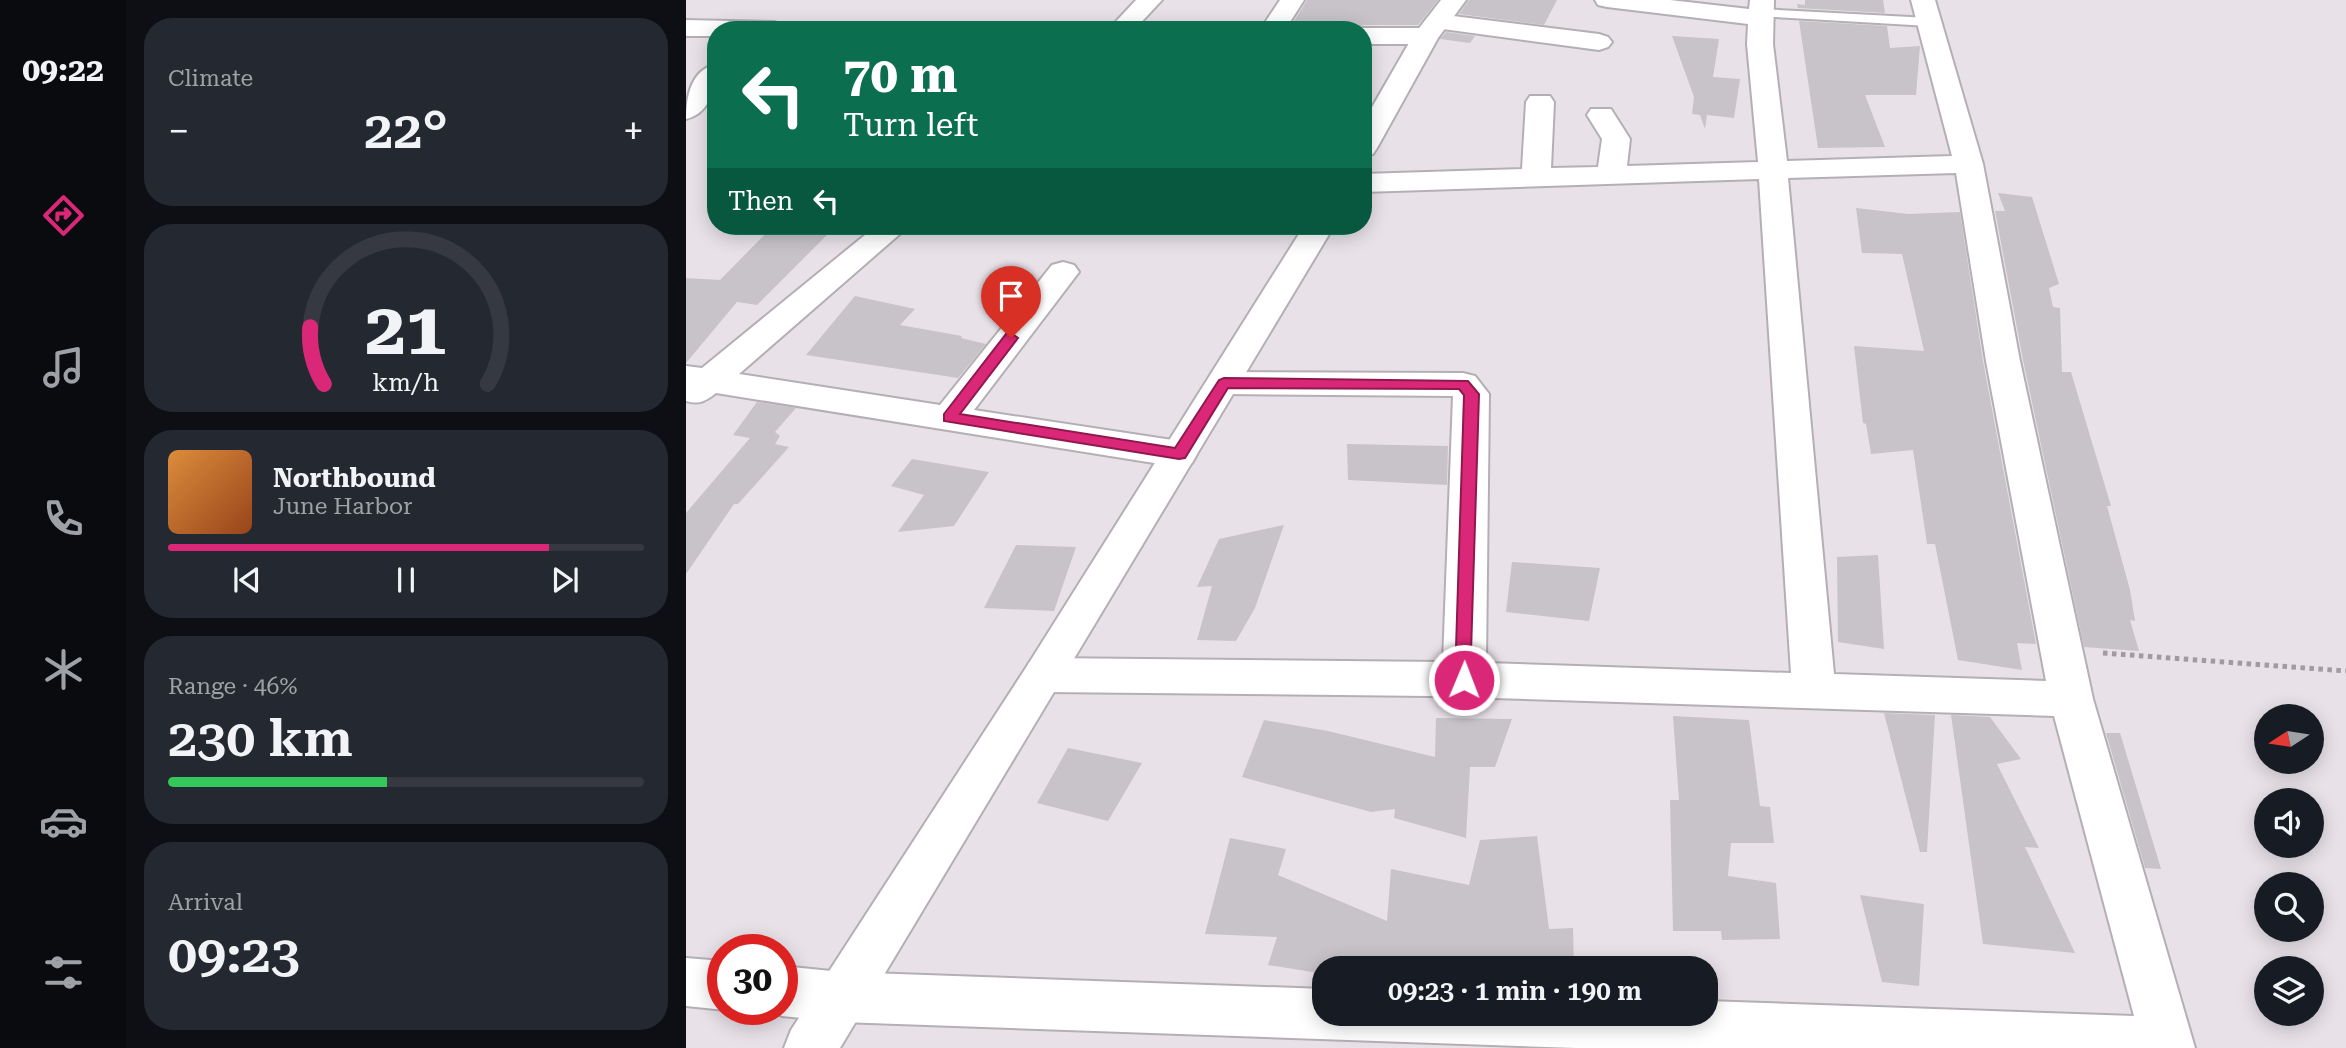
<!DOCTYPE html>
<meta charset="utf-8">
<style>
body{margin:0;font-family:"Roboto Serif",serif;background:#242831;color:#f1f3f6;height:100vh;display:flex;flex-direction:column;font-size:26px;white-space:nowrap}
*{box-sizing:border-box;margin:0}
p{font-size:23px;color:#9ea1a6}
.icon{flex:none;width:38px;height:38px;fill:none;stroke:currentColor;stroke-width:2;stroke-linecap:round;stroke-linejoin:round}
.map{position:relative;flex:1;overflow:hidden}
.details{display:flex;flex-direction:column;gap:18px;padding:18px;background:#0d0f14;width:560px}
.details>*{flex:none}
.guide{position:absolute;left:21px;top:21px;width:665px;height:214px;border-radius:28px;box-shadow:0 4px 18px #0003;background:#0b6e4f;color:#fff;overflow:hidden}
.needle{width:46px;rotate:258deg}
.controls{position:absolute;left:1568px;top:704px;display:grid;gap:14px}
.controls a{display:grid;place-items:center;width:70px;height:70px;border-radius:50%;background:#171b24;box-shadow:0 4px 18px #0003;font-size:35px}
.speed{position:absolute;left:21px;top:934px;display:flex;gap:14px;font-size:35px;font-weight:700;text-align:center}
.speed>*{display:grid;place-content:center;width:91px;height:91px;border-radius:50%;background:#171b24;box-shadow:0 4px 18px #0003;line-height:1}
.speed .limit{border:10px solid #d22;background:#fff;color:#111}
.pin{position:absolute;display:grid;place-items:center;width:60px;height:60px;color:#fff;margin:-72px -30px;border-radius:50% 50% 50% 0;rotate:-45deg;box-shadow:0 0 7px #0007}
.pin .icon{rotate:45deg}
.me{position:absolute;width:77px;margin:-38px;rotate:1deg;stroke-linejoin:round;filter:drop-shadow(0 0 5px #0008)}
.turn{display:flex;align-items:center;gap:24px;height:147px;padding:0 21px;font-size:32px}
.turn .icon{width:91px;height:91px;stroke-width:2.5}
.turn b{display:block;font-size:49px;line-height:60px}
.then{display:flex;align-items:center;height:66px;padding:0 21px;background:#0003;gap:14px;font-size:26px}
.big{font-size:52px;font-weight:600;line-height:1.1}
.details .widget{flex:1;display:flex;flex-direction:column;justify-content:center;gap:10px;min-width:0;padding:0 24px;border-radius:28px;background:#242831}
.details .dial{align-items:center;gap:0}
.dial svg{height:182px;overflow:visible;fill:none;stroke:#363941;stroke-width:7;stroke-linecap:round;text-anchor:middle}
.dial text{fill:#f1f3f6;stroke:none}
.song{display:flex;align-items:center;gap:21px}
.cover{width:84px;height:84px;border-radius:10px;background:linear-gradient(135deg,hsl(30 70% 55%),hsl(20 70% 35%))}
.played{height:7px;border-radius:4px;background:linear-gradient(90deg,#db2777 80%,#363941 80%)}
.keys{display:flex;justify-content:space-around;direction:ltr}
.heat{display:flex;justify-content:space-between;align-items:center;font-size:38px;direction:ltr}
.charge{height:10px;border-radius:5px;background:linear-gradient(90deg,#34c759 46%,#363941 0)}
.trip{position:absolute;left:626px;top:956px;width:406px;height:70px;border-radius:28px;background:#171b24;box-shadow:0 4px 18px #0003;font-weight:600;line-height:70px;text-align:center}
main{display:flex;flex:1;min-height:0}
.dock{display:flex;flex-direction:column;width:126px;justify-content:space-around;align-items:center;background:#090b0e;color:#9ea1a6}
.dock .icon{width:49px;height:49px}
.dock .current{color:#db2777}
.dock b{font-size:32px;color:#f1f3f6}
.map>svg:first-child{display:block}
</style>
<main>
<nav class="dock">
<b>09:22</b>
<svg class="icon current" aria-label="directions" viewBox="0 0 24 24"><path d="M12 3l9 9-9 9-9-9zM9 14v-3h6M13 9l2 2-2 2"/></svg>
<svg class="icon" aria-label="music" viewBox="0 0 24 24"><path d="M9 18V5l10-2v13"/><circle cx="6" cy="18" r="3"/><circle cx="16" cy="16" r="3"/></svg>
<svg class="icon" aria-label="phone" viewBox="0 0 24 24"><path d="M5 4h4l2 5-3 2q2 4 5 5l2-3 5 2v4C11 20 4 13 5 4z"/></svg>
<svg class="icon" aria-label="climate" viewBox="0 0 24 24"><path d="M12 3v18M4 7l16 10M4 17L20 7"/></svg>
<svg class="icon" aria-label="car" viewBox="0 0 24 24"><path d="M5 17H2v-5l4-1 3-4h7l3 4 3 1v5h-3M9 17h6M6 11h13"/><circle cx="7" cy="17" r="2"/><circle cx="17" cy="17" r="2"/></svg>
<svg class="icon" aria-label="filters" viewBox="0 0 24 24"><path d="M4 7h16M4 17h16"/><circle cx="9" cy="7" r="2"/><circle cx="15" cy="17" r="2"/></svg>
</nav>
<section class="details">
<div class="widget"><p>Climate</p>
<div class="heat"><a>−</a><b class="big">22°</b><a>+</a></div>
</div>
<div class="widget dial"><svg viewBox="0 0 100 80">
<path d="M14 69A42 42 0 1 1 86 69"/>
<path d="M14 69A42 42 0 0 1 8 44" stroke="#db2777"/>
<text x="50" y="56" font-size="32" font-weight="700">21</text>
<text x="50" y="72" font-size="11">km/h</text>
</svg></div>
<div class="widget">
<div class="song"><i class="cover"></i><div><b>Northbound</b><p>June Harbor</p></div></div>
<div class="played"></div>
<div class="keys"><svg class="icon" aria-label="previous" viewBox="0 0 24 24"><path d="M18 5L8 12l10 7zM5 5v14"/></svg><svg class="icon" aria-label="pause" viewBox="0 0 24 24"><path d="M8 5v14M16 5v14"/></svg><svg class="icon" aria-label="next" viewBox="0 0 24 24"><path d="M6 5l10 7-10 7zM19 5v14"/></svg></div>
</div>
<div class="widget"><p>Range · 46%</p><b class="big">230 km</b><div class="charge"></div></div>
<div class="widget"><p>Arrival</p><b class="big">09:23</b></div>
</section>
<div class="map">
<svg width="1660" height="1048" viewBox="0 0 1660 1048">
<rect width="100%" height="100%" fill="#e8e2e8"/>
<g fill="#c8c3c9">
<path d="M621,0H752L732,25H677L669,30L605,26Z"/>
<path d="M783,0H871L858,25L773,14Z"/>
<path d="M1119,0H1197L1199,13L1112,8L1111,4L1119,5Z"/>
<path d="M1113,21L1201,26L1204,48L1234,46L1230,95H1179L1199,147L1132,148Z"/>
<path d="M760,32L789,36L784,43L754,39Z"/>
<path d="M986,36L1033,39L1027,77L1054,79L1048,118L1021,115L1019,129L1014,115L1006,114L1008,97Z"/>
<path d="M1312,193L1346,197L1373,284L1363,288L1367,307L1374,308L1376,372H1385L1425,506H1421L1444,590L1449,621L1444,620L1453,651L1398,647L1337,360L1309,211H1319Z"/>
<path d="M1170,208L1222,214L1274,212L1297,361L1350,644L1331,643L1336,670L1272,660L1249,544H1241L1227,450L1185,454L1180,424L1177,423L1168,346L1238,351L1216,254L1176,253Z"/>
<path d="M87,226H150L71,305L51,302L0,363V278L34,280Z"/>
<path d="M169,296L229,309L214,325L276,336L275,338L300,344L272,378L120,355Z"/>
<path d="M71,402L110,408L89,432L94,436L89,444L103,447L52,504H48L0,574V513L64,438L47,435Z"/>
<path d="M661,444L762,446L761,485L662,480Z"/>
<path d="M226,459L303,472L268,526L212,532L238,495L205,486Z"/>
<path d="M598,525L569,608L550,641L511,640L526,586L511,587L533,539Z"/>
<path d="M330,545L390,547L368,611L298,608Z"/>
<path d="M1192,555L1198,649L1152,642L1151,557Z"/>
<path d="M826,562L914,568L903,621L820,612Z"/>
<path d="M1198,713L1249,715L1241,852H1234Z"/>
<path d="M1265,715L1304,717L1335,759L1311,764L1353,848L1339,847L1389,953L1297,944Z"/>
<path d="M987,716L1063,720L1074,806L1084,807L1088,843H1045L1042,876L1090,883L1094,939L1036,940L1035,931H987L984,800H993Z"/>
<path d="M750,718L826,719L809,767H784L780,838L708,818L709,809L685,812L556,777L578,720L642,731L749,757Z"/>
<path d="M1420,733H1434L1475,869L1459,868Z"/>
<path d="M382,748L456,763L422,821L351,803Z"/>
<path d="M851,836L863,929L887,928L888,968H639V974L582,965L591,937L519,934L544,838L600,849L592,875L701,921L705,869L783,885L794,840Z"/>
<path d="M1174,895L1238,904L1233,986L1196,982Z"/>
</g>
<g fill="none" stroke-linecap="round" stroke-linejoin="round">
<defs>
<path id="service" d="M1075,9L1243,18L1249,22L1243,26L1071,16L1069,13Z"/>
<g id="minor">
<path d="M450,0H476L448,30H422Z"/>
<path d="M594,0H618L599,30H574Z"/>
<path d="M909,0H984L1063,9L1064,0H1088L1087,44L1101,161L1266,156L1225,0H1249L1297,164L1334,361L1407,699L1509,1048H891L155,1022L96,1016L81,1010H96V966L155,972L639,989V1013H1020V1001L1448,1016L1368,716L743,696L358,692L343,687L337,675L343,663L358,658L757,662L767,396L538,394L526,391L521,383L526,375L538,372L777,373L789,376L803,394L800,663L1105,673L1073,179L677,192V174L836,169L840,102L844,96H864L868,102L865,168L912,167L916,139L901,115L905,109H925L944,139L941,166L1072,162L1061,44L1062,24L921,7L912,5ZM1270,173L1300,361L1360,681L1148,674L1102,178Z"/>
<path d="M751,14L913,34L922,37L926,42L922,47L913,50L742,27L738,22L742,17Z"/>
<path d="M0,20L88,22L97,25L100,30H30V36H0Z"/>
<path d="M677,28H740L749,31L753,36L749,41L740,44H677V30H671Z"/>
<path d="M30,64C30,86 25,113 0,119C0,97 5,70 30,64Z"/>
<path d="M190,226H223L53,374L254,405L366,265L377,262L388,265L393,272L288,410L493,441L506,445L511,454L506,463L493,467L30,393C20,401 13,405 0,401V366L16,368Z"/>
<path d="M0,958L37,961L39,1010L0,1006Z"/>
</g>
<g id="tertiary">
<path d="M755,0H780L752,38L691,148L687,154L677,156V123L727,36Z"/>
<path d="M618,226H648L154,1048H98L105,1030L343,663Z"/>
</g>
</defs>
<use href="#service" stroke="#b5afb5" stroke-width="4"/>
<use href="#minor" stroke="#b5afb5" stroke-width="4"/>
<use href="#tertiary" stroke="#b5afb5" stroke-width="4"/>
<path stroke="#9f9b9f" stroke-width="5" stroke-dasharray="4.5 4.5" stroke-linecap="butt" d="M1417,653L1660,671"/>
<use href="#service" fill="#fff" fill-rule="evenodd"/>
<use href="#minor" fill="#fff" fill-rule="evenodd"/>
<use href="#tertiary" fill="#fff" fill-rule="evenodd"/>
</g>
<path fill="#db2777" stroke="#8e194d" stroke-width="2" d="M325,333L332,338L274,414L489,448L533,380L538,378L782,381L793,394L784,685H772L769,680L778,395L773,389L542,388L499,458L493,459L258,421V414L320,334Z"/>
</svg>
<div class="controls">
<a><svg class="needle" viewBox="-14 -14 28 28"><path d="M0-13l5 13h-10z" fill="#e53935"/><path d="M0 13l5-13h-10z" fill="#9ea1a6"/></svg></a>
<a><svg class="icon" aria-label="sound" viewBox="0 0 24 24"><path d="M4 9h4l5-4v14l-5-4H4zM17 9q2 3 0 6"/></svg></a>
<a><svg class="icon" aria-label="search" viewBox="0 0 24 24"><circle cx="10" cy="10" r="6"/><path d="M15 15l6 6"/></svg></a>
<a><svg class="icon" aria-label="layers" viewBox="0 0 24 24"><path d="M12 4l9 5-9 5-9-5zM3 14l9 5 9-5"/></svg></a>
</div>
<div class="speed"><div class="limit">30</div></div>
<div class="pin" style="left:325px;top:338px;background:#d93025"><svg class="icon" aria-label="arrive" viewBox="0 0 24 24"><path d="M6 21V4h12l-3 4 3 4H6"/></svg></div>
<svg class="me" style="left:778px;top:680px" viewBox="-20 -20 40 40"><circle r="17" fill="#db2777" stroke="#fff" stroke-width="3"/><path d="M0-11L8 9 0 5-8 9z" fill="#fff"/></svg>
<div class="trip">09:23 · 1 min · 190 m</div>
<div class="guide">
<div class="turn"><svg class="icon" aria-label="left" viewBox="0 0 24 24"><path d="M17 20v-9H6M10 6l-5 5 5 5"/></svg><div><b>70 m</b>Turn left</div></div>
<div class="then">Then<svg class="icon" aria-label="left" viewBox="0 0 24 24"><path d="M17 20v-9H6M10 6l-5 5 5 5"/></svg></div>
</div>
</div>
</main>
